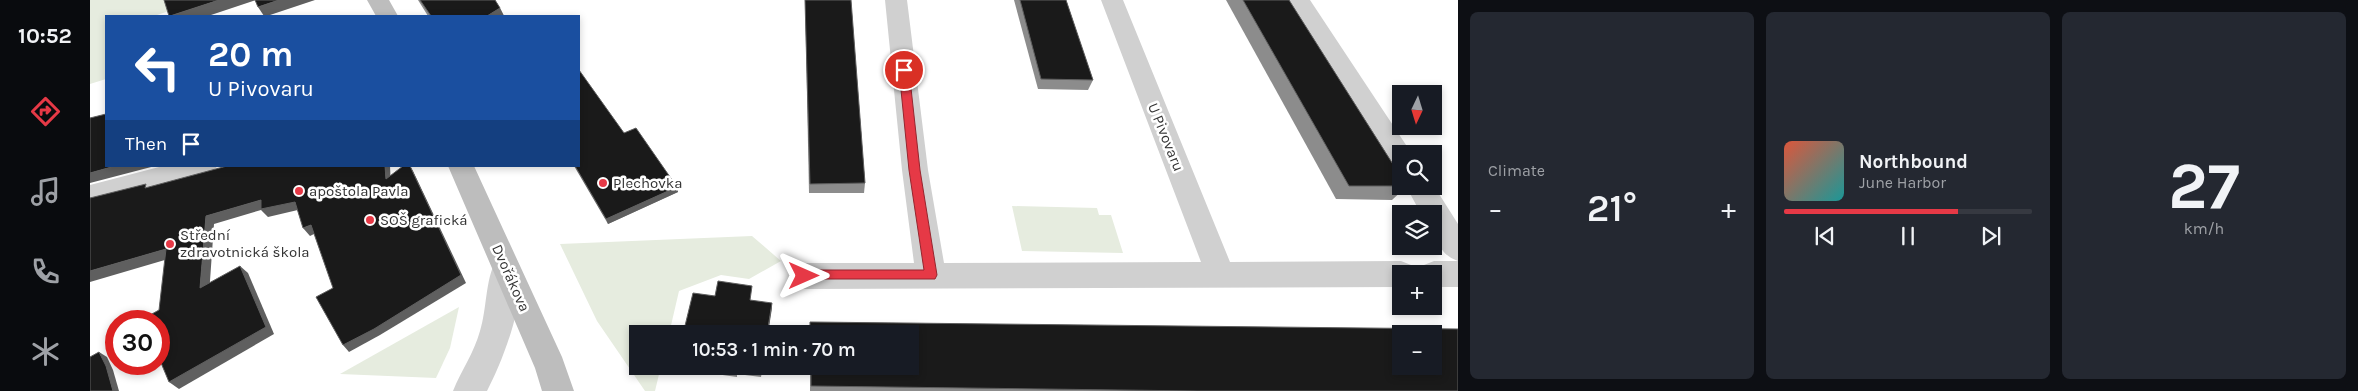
<!DOCTYPE html>
<meta charset="utf-8">
<style>
body{margin:0;font-family:Karla,sans-serif;background:#242831;color:#f1f3f6;height:100vh;display:flex;flex-direction:column;font-size:19px;white-space:nowrap}
*{box-sizing:border-box;margin:0}
p{font-size:16px;color:#9ea1a6}
.icon{flex:none;width:28px;height:28px;fill:none;stroke:currentColor;stroke-width:2;stroke-linecap:round;stroke-linejoin:round}
.map{position:relative;flex:1;overflow:hidden}
.panel{display:flex;flex-direction:column;gap:12px;padding:12px;background:#0d0f14;width:900px}
.panel>*{flex:none}
.top-card{position:absolute;left:15px;top:15px;width:475px;height:152px;border-radius:0px;box-shadow:0 2px 8px #0003;background:#1a4fa0;color:#fff;overflow:hidden}
.needle{width:32px;rotate:184deg}
.controls{position:absolute;left:1302px;top:85px;display:grid;gap:10px}
.controls a{display:grid;place-items:center;width:50px;height:50px;border-radius:0px;background:#171b24;box-shadow:0 2px 8px #0003;font-size:25px}
.speed{position:absolute;left:15px;top:310px;display:flex;gap:10px;font-size:25px;font-weight:700;text-align:center}
.speed>*{display:grid;place-content:center;width:65px;height:65px;border-radius:50%;background:#171b24;box-shadow:0 2px 8px #0003;line-height:1}
.speed .limit{border:8px solid #d22;background:#fff;color:#111}
.pin{position:absolute;display:grid;place-items:center;width:42px;height:42px;color:#fff;margin:-21px;border:2px solid #fff;border-radius:50%;box-shadow:0 1px 5px #0007}
.me{position:absolute;width:55px;margin:-28px;rotate:90deg;stroke-linejoin:round;filter:drop-shadow(0 0 4px #0008)}
.turn{display:flex;align-items:center;gap:18px;height:105px;padding:0 20px;font-size:22px}
.turn .icon{width:65px;height:65px;stroke-width:2.5}
.turn b{display:block;font-size:35px;line-height:42px}
.then{display:flex;align-items:center;height:48px;padding:0 20px;background:#0003;gap:10px;font-size:19px}
.big{font-size:38px;font-weight:600;line-height:1.1}
.panel .tile{flex:1;display:flex;flex-direction:column;justify-content:center;gap:8px;min-width:0;padding:0 18px;border-radius:8px;background:#242831}
.panel .dial{align-items:center;gap:0}
.dial b{font-size:65px;line-height:1}
.song{display:flex;align-items:center;gap:15px}
.cover{width:60px;height:60px;border-radius:8px;background:linear-gradient(135deg,hsl(10 70% 55%),hsl(180 70% 35%))}
.played{height:5px;border-radius:2px;background:linear-gradient(90deg,#e63946 70%,#363941 70%)}
.keys{display:flex;justify-content:space-around;direction:ltr}
.heat{display:flex;justify-content:space-between;align-items:center;font-size:28px;direction:ltr}
.panel .tiles{flex:1;display:grid;gap:12px;grid-template-columns:repeat(3,1fr)}
.trip{position:absolute;left:539px;top:325px;width:290px;height:50px;border-radius:0px;background:#171b24;box-shadow:0 2px 8px #0003;font-weight:600;line-height:50px;text-align:center}
main{display:flex;flex:1;min-height:0}
.tab-bar{display:flex;flex-direction:column;width:90px;justify-content:space-around;align-items:center;background:#090b0e;color:#9ea1a6}
.tab-bar .icon{width:35px;height:35px}
.tab-bar .selected{color:#e63946}
.tab-bar b{font-size:22px;color:#f1f3f6}
.map>svg:first-child{display:block}
</style>
<main>
<nav class="tab-bar">
<b>10:52</b>
<svg class="icon selected" aria-label="directions" viewBox="0 0 24 24"><path d="M12 3l9 9-9 9-9-9zM9 14v-3h6M13 9l2 2-2 2"/></svg>
<svg class="icon" aria-label="music" viewBox="0 0 24 24"><path d="M9 18V5l10-2v13"/><circle cx="6" cy="18" r="3"/><circle cx="16" cy="16" r="3"/></svg>
<svg class="icon" aria-label="phone" viewBox="0 0 24 24"><path d="M5 4h4l2 5-3 2q2 4 5 5l2-3 5 2v4C11 20 4 13 5 4z"/></svg>
<svg class="icon" aria-label="climate" viewBox="0 0 24 24"><path d="M12 3v18M4 7l16 10M4 17L20 7"/></svg>
</nav>
<div class="map">
<svg width="1368" height="391" viewBox="0 0 1368 391">
<rect width="100%" height="100%" fill="#fff"/>
<g fill="#e6ecdf">
<path d="M0,0H79L82,10L64,16H16V79L0,84Z"/>
<path d="M922,206L1007,208L1009,215H1021L1033,253L932,251Z"/>
<path d="M662,236L691,261L659,279L631,275L589,291L579,334H548V366H571L565,391H555L507,321L470,244Z"/>
<path d="M369,307L360,348L346,378L250,374Z"/>
</g>
<g fill="none" stroke-linecap="round" stroke-linejoin="round">
<g fill="#d0d0d0" fill-rule="evenodd">
<path d="M795,0H817L838,170L854,263L1111,262L1011,0H1033L1140,262L1311,261L1321,265L1326,274H1311V287L714,289L703,285L699,276L703,267L714,263H824L812,170Z"/>
<path d="M1198,0H1220L1320,151L1322,154H1311V168L1302,165Z"/>
<path d="M73,166H127L123,173L114,176L0,207V185Z"/>
<path d="M1316,186H1344L1368,224V287H1344V274H1329L1334,265L1344,261H1368C1347,254 1344,234 1344,214H1331Z"/>
<path d="M416,256L426,260C441,290 412,363 397,391H363C371,371 384,353 390,331C397,309 395,281 406,260Z"/>
</g>
<g fill="#bdbdbd" fill-rule="evenodd">
<path d="M277,0H299L308,16H286Z"/>
<path d="M358,166H384L472,357L484,391H452L445,368Z"/>
</g>
</g>
<g fill="#8c8c8c">
<path d="M328,0H405L410,8L414,16H338Z"/>
<path d="M715,0H761L775,183L774,193H719Z"/>
<path d="M924,0H976L1003,80L998,90L948,89Z"/>
<path d="M1136,0H1199L1317,186L1302,200L1246,199Z"/>
<path d="M534,133L587,187L588,192L518,224L484,166H489Z"/>
<path d="M720,322L1368,391H720V366H820V334H719Z"/>
<path d="M594,366H673L671,377L647,374V377L611,372L610,369Z"/>
</g>
<g fill="#5f5f5f">
<path d="M129,0H166L118,16H80Z"/>
<path d="M189,0H225L177,16H174L168,7Z"/>
<path d="M410,8L414,16H397Z"/>
<path d="M25,166H65L0,183V173Z"/>
<path d="M295,166H300L301,187L296,179Z"/>
<path d="M320,166L323,171L376,283L290,335L259,352L253,345Z"/>
<path d="M587,187L588,192L518,224L516,219Z"/>
<path d="M171,200L205,202L212,209L178,217L171,210L124,224L119,295L110,288L116,216Z"/>
<path d="M221,225L228,232L220,236L213,228Z"/>
<path d="M76,249L85,257L0,282V271Z"/>
<path d="M150,266L158,273L184,334L89,389L79,382Z"/>
<path d="M682,303V308L678,334H677Z"/>
<path d="M9,352L17,357L23,370L29,391H23Z"/>
</g>
<g fill="#1a1a1a" stroke="#5f5f5f" fill-rule="evenodd">
<path d="M74,0H129L80,16H79Z"/>
<path d="M165,0H189L168,7Z"/>
<path d="M330,0H405L410,8L397,16H341Z"/>
<path d="M715,0H761L775,183L720,184Z"/>
<path d="M930,0H976L1003,80L951,79Z"/>
<path d="M1153,0H1199L1311,177V186H1317H1259Z"/>
<path d="M489,70L534,133L546,128L587,187L516,219L485,166H489Z"/>
<path d="M16,114V166H25L0,173V118Z"/>
<path d="M137,166H295L296,179L313,166H320L371,275L284,329L253,345L226,297L243,288L221,225L213,228L205,202L171,209V200L116,216L110,288L150,266L176,327L79,382L69,358V321H54L53,319L69,310L76,249L0,271V198L56,184L55,188Z"/>
<path d="M628,281L662,286L660,300L682,303L677,334H593L603,293L625,296Z"/>
<path d="M720,322L1368,329V391H1108L721,386V366H820V334H720ZM1311,334H1344V366H1311Z"/>
<path d="M9,352L16,366L23,391H0V357Z"/>
<path d="M610,366H672L671,373L647,369L646,372L610,368Z"/>
</g>
<path fill="#e63946" stroke="#96252e" d="M814,67L819,70L830,170L847,275L845,279H710L708,276L710,272L714,270H834L819,170L809,70Z"/>
<g fill="#e63946" stroke="#fff" stroke-width="2">
<circle cx="513" cy="183" r="5"/>
<circle cx="209" cy="191" r="5"/>
<circle cx="280" cy="220" r="5"/>
<circle cx="80" cy="244" r="5"/>
</g>
<g text-anchor="middle" dominant-baseline="central" stroke-width="5" stroke-linejoin="round" paint-order="stroke">
<g font-size="15" fill="#333" stroke="#fff">
<text transform="translate(1076 137) rotate(68)">U Pivovaru</text>
<text transform="translate(421 278) rotate(66)">Dvořákova</text>
</g>
<g font-size="15" fill="#333" stroke="#fff" text-anchor="start">
<text x="523" y="183">Plechovka</text>
<text x="219" y="191">apoštola Pavla</text>
<text x="290" y="220">SOŠ grafická</text>
<text x="90" y="235">Střední<tspan x="90" dy="17">zdravotnická škola</tspan></text>
</g>
</g>
</svg>
<div class="controls">
<a><svg class="needle" viewBox="-14 -14 28 28"><path d="M0-13l5 13h-10z" fill="#e53935"/><path d="M0 13l5-13h-10z" fill="#9ea1a6"/></svg></a>
<a><svg class="icon" aria-label="search" viewBox="0 0 24 24"><circle cx="10" cy="10" r="6"/><path d="M15 15l6 6"/></svg></a>
<a><svg class="icon" aria-label="layers" viewBox="0 0 24 24"><path d="M12 4l9 5-9 5-9-5zM3 14l9 5 9-5"/></svg></a>
<a>+</a>
<a>−</a>
</div>
<div class="speed"><div class="limit">30</div></div>
<div class="pin" style="left:814px;top:70px;background:#d93025"><svg class="icon" aria-label="arrive" viewBox="0 0 24 24"><path d="M6 21V4h12l-3 4 3 4H6"/></svg></div>
<svg class="me" style="left:714px;top:276px" viewBox="-20 -20 40 40"><path d="M0-17L14 15 0 8-14 15z" fill="#e63946" stroke="#fff" stroke-width="4"/></svg>
<div class="trip">10:53 · 1 min · 70 m</div>
<div class="top-card">
<div class="turn"><svg class="icon" aria-label="left" viewBox="0 0 24 24"><path d="M17 20v-9H6M10 6l-5 5 5 5"/></svg><div><b>20 m</b>U Pivovaru</div></div>
<div class="then">Then<svg class="icon" aria-label="arrive" viewBox="0 0 24 24"><path d="M6 21V4h12l-3 4 3 4H6"/></svg></div>
</div>
</div>
<section class="panel">
<div class="tiles">
<div class="tile"><p>Climate</p>
<div class="heat"><a>−</a><b class="big">21°</b><a>+</a></div>
</div>
<div class="tile">
<div class="song"><i class="cover"></i><div><b>Northbound</b><p>June Harbor</p></div></div>
<div class="played"></div>
<div class="keys"><svg class="icon" aria-label="previous" viewBox="0 0 24 24"><path d="M18 5L8 12l10 7zM5 5v14"/></svg><svg class="icon" aria-label="pause" viewBox="0 0 24 24"><path d="M8 5v14M16 5v14"/></svg><svg class="icon" aria-label="next" viewBox="0 0 24 24"><path d="M6 5l10 7-10 7zM19 5v14"/></svg></div>
</div>
<div class="tile dial"><b>27</b><p>km/h</p></div>
</div>
</section>
</main>
